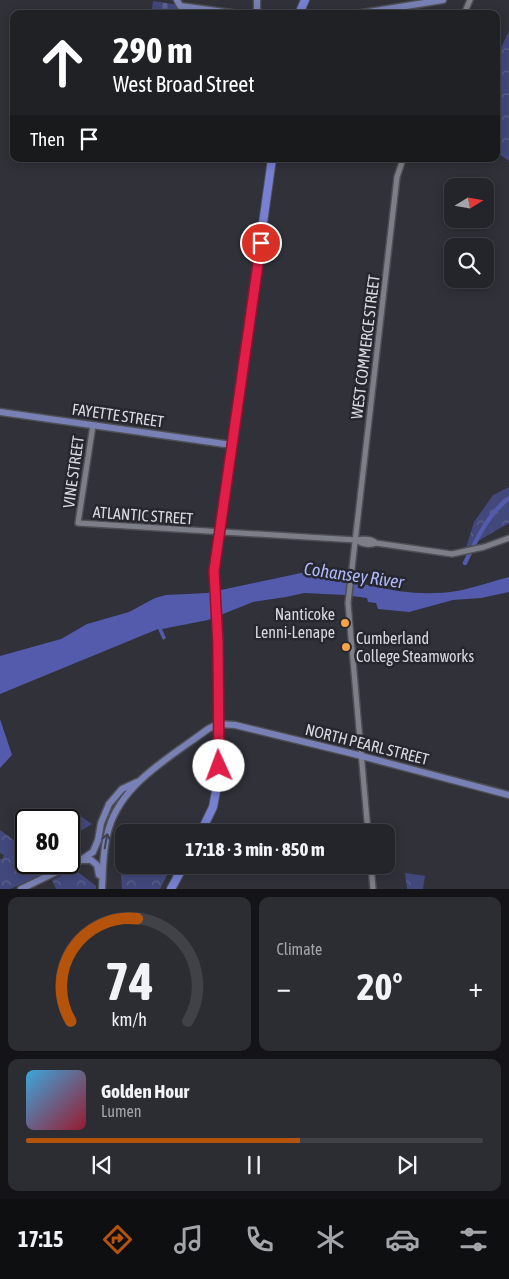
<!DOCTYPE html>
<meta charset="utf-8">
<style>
body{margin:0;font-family:"Asap Condensed",sans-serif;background:#2c2d33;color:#f1f3f6;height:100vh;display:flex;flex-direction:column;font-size:19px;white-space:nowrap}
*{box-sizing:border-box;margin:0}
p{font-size:16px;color:#a3a5a9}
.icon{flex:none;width:28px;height:28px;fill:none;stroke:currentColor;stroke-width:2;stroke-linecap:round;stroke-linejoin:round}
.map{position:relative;height:889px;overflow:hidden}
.drawer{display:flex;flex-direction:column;gap:8px;padding:8px;background:#141418;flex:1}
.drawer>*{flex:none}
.guide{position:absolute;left:10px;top:10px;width:490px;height:152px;border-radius:10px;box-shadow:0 2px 12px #0003,0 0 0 1px #414247;background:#202124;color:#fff;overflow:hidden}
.needle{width:32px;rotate:79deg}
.controls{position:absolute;left:444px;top:178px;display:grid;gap:10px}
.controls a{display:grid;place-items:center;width:50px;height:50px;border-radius:10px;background:#24252b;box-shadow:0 2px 12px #0003,0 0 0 1px #414247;font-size:25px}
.speed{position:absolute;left:15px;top:809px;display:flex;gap:10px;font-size:25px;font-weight:700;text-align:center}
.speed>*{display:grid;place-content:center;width:65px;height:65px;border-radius:50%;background:#24252b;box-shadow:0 2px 12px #0003,0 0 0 1px #414247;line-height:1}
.speed .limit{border:2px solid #111;border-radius:8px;background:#fff;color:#111}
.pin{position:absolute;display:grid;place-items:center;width:42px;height:42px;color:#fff;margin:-21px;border:2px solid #fff;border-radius:50%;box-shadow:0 1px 5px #0007}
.me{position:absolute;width:55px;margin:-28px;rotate:358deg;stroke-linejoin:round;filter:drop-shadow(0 0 4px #0008)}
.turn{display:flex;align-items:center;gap:18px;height:105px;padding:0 20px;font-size:22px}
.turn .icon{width:65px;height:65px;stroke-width:2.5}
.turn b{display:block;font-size:35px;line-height:42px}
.then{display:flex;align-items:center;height:48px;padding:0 20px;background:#0003;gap:10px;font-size:19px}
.big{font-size:38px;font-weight:700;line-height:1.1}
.drawer .card{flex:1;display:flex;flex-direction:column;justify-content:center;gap:8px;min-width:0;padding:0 18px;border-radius:10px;background:#2c2d33}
.drawer .dial{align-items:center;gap:0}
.dial svg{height:130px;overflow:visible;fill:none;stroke:#414247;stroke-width:7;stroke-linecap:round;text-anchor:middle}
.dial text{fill:#f1f3f6;stroke:none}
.song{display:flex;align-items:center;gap:15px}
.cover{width:60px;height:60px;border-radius:8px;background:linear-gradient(135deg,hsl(200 70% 55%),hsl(350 70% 35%))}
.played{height:5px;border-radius:2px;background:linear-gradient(90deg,#b45309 60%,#414247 60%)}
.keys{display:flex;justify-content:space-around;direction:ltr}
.heat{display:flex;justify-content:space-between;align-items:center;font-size:28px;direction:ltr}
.drawer .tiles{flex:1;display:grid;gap:8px;grid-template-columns:1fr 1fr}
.card:last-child{grid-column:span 2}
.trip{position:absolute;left:115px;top:824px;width:280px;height:50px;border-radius:10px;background:#24252b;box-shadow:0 2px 12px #0003,0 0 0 1px #414247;font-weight:700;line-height:50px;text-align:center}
.tab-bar{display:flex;height:80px;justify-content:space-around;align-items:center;background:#0e0f11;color:#a3a5a9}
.tab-bar .icon{width:35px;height:35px}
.tab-bar .on{color:#b45309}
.tab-bar b{font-size:22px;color:#f1f3f6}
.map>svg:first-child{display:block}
</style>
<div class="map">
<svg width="509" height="889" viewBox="0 0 509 889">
<defs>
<pattern id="forest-crowns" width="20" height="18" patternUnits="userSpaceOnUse" patternTransform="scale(1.25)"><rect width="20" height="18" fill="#42487c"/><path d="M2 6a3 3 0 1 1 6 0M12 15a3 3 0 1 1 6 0" fill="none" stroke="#5d628e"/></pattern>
<pattern id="cemetery-stones" width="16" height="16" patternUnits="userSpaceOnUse" patternTransform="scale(1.25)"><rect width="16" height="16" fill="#42487c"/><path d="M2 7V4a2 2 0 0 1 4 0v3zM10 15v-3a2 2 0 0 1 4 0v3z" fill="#5d628e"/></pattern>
</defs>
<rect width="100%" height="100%" fill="#303139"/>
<g fill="url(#forest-crowns)">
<path d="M509,31V161L496,152V129L501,109L496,107V58Z"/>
<path d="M509,487V523L466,548L474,522L493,495Z"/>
<path d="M73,811L92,824L69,838V820H59Z"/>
<path d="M0,830L21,845L26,841V862L60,863L61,866L10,889H0V859H2L4,855L0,853Z"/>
<path d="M124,842V865H172L160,889H122L119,851Z"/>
<path d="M74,869L96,886V889H56L52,880Z"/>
<path d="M405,873L425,876L423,889H407Z"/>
</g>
<path fill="url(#cemetery-stones)" d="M153,1L239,14H151Z"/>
<g fill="#545aac">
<path d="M314,570C360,584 409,599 457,591C474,588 492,581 509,577V592L481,598L453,600L409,612L378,609L376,603L368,602L367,598L345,595L304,593L286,597L253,602L208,620L162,629L166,638L163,640L158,629L0,694V656L61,639L87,624L129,612L155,598L166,595L207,593L301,573L313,572Z"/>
<path d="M0,719L12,755L0,768Z"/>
</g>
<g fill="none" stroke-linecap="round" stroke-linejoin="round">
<path stroke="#545aac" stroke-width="4.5" d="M465,563C476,540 488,514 509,498"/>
<defs>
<g id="minor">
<path d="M464,14L470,0"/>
<path d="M93,425L78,523L356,540C362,539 371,538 376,543L452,554L484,547L509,538"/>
<path d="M356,540C362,544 369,546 376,543"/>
<path d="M368,832L348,603L397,177L403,159"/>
<path d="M371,865L373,889"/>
</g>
<g id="major">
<path d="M177,0L180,6L239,14"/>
<path d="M257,0V14"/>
<path d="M356,14L443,0"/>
<path d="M0,412L232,445"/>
<path d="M82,860H91L97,865L99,875"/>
<path d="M21,889L81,860L93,852L98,840L101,823L109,804L122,789L137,782"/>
<path d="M102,889C103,868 103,848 109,828C122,783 172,756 208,729L218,724L235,725L350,753L509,795"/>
</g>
<g id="highway">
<path d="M299,14L305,0"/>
<path d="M201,832L213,807L218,781L219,644L214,571L272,159"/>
<path d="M171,889L184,865"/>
</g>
</defs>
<use href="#minor" stroke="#4e4f55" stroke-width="8"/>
<use href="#major" stroke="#4e4f55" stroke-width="9"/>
<use href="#highway" stroke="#4e4f55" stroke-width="10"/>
<use href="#minor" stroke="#7d7f88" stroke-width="5"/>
<use href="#major" stroke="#7980b5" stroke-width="6"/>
<use href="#highway" stroke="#7780d3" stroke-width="8"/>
</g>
<defs><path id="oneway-shaft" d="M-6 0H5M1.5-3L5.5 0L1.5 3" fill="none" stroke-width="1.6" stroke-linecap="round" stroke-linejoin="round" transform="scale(1.25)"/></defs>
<use stroke="#3f4257" href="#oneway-shaft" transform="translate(106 841) rotate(-80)"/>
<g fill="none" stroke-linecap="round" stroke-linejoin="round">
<defs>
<path id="route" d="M219,766L218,644L214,571L261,243"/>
</defs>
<use href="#route" stroke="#92132f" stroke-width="12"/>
<use href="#route" stroke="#e11d48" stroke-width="9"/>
</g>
<g fill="#f5a346" stroke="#26272f" stroke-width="2">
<circle cx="345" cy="623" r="5"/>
<circle cx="346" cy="647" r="5"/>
</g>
<g text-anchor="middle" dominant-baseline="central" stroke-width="5" stroke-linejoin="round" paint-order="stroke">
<g font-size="16" fill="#d8d9de" stroke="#26272f">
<text transform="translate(365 347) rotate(-83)">WEST COMMERCE STREET</text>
<text transform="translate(118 415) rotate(8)">FAYETTE STREET</text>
<text transform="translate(73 472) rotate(-82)">VINE STREET</text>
<text transform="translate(143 515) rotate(4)">ATLANTIC STREET</text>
<text transform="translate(367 744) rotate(14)">NORTH PEARL STREET</text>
</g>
<g font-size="16" fill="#d8d9de" stroke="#26272f" text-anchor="end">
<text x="335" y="614">Nanticoke<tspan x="335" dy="18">Lenni-Lenape</tspan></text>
<text x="356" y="638" text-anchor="start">Cumberland<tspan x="356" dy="18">College Steamworks</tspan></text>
</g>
<g font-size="18" font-style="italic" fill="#afb9fc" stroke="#26272f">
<text transform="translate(354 575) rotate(8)">Cohansey River</text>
</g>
</g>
</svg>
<div class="controls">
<a><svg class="needle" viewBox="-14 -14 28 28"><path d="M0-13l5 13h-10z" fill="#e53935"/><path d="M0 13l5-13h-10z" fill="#a3a5a9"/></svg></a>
<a><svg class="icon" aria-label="search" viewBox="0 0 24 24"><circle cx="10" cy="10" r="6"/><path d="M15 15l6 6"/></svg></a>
</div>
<div class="speed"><div class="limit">80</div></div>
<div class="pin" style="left:261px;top:243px;background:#d93025"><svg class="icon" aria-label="arrive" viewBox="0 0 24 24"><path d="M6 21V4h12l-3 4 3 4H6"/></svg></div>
<svg class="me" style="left:219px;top:766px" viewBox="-20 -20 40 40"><circle r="19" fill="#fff"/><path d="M0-13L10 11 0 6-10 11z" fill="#e11d48"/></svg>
<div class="trip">17:18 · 3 min · 850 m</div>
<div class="guide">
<div class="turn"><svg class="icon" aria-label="ahead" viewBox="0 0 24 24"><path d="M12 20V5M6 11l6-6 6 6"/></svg><div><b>290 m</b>West Broad Street</div></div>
<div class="then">Then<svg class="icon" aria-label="arrive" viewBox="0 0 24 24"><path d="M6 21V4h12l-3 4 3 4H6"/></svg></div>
</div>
</div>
<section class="drawer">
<div class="tiles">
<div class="card dial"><svg viewBox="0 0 100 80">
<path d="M14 69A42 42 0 1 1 86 69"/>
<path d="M14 69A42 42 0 0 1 55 6" stroke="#b45309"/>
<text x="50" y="56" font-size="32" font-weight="700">74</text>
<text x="50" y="72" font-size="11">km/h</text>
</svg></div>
<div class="card"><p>Climate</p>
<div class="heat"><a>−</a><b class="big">20°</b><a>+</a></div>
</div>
<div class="card">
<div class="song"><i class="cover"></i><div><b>Golden Hour</b><p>Lumen</p></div></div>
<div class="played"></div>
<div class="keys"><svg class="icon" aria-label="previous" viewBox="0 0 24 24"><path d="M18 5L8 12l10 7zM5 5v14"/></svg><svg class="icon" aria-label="pause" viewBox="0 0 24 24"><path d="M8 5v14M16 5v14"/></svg><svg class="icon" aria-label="next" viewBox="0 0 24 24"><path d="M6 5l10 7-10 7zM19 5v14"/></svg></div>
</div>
</div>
</section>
<nav class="tab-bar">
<b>17:15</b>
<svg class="icon on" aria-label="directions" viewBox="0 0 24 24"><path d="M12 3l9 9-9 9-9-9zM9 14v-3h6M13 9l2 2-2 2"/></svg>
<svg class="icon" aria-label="music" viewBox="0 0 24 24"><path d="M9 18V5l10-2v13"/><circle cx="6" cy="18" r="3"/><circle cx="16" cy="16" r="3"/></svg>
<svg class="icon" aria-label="phone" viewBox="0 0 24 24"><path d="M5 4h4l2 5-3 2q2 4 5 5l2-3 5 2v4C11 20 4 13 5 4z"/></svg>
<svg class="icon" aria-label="climate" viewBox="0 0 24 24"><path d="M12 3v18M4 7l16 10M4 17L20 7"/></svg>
<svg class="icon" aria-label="car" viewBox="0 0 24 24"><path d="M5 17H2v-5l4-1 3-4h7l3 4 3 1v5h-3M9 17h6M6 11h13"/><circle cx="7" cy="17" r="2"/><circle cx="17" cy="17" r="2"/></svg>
<svg class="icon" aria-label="filters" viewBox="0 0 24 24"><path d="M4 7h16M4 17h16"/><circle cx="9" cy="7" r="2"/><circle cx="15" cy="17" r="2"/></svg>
</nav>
